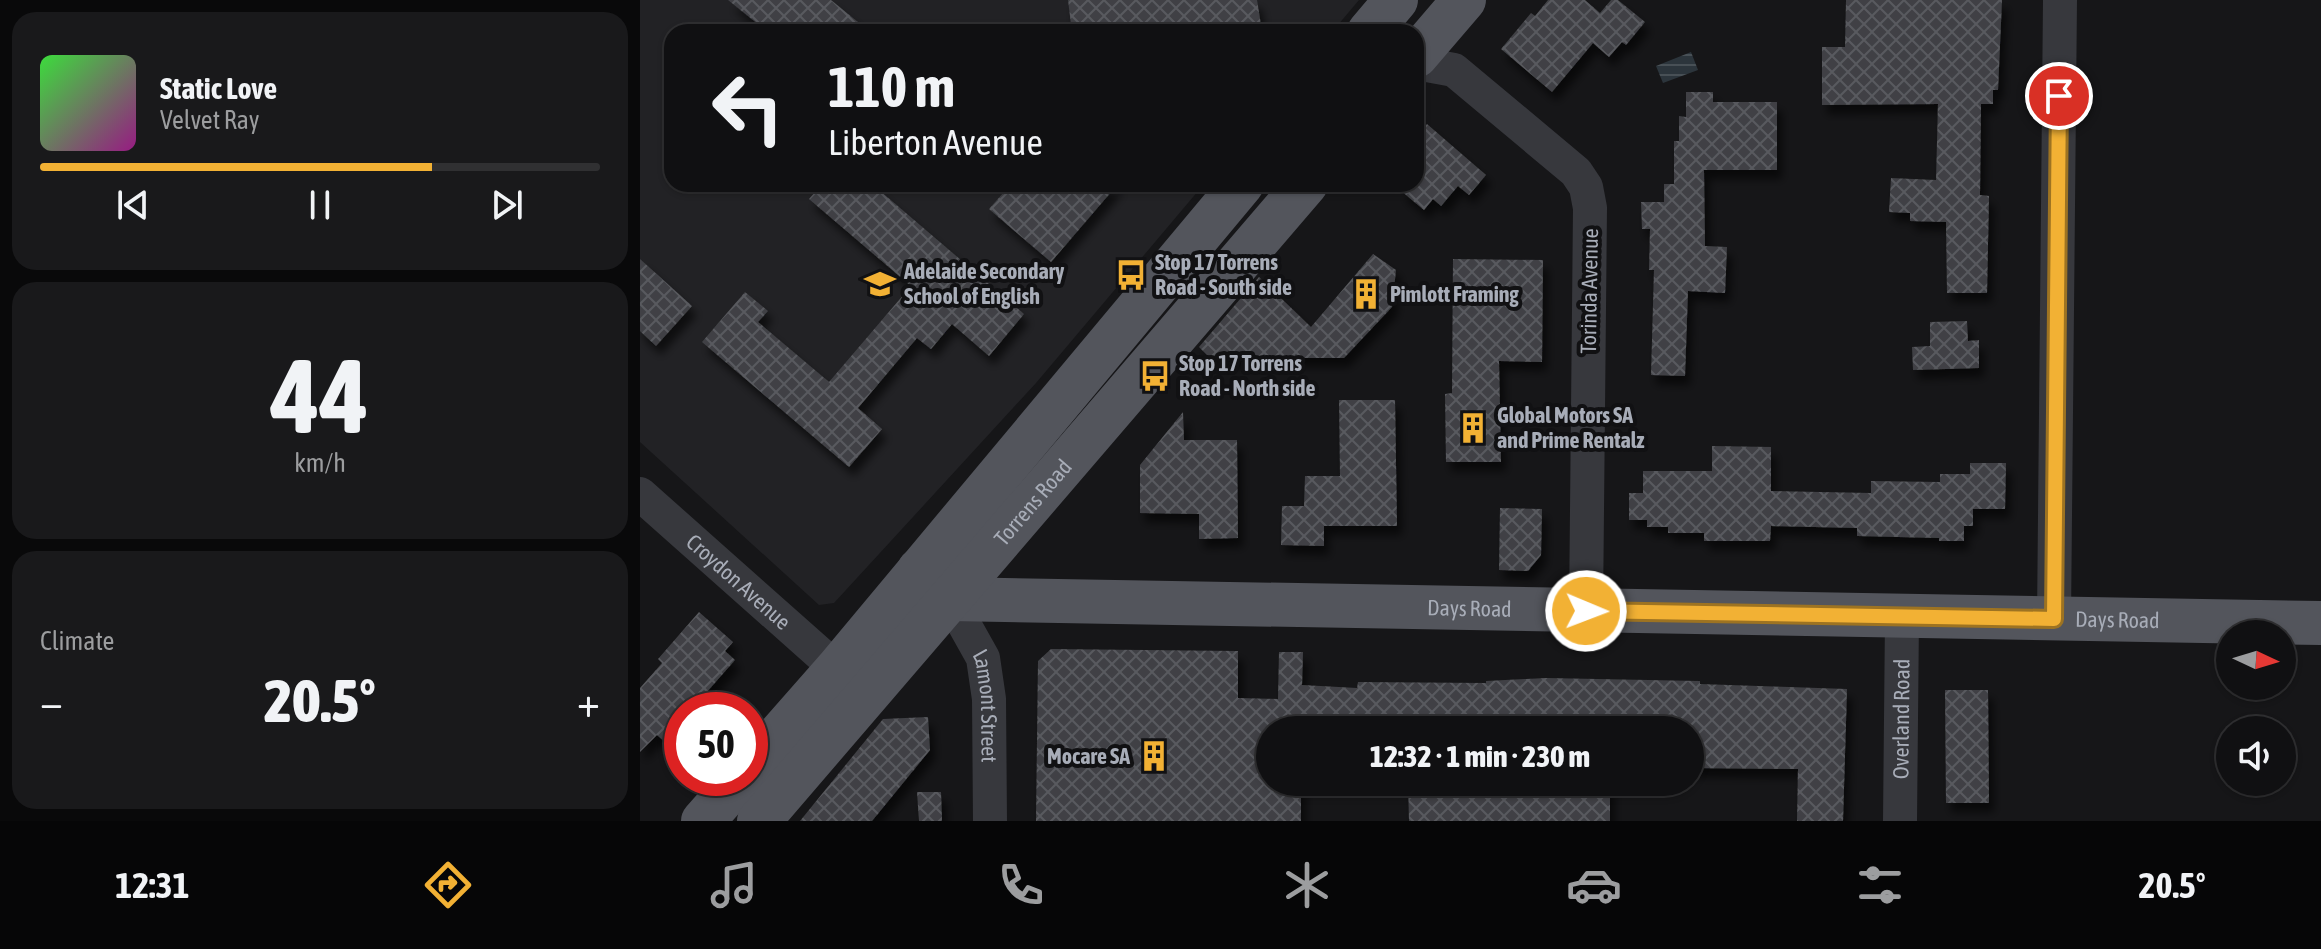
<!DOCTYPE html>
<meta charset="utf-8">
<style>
body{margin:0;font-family:"Asap Condensed",sans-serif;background:#19191b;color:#f1f3f6;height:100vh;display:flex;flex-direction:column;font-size:30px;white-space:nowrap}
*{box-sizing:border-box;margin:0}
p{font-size:26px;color:#9c9d9f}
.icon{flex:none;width:44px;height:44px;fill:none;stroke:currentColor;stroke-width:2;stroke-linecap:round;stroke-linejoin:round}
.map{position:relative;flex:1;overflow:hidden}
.panel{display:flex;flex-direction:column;gap:12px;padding:12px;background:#09090a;width:640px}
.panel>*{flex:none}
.top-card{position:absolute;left:24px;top:24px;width:760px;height:168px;border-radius:24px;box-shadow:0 2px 6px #0004,0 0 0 2px #303032;background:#101012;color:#f1f3f6;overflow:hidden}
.needle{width:52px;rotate:94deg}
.fabs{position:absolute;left:1576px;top:620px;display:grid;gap:16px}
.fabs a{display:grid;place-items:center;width:80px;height:80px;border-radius:50%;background:#101012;box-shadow:0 2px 6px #0004,0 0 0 2px #303032;font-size:40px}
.speed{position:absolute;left:24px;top:692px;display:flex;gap:16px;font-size:40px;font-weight:700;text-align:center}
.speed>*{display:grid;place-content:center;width:104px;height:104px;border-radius:50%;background:#101012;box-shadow:0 2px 6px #0004,0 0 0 2px #303032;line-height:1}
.speed .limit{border:12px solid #d22;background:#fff;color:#111}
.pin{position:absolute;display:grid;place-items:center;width:68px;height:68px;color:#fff;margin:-34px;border:4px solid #fff;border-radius:50%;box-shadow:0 2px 8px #0007}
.me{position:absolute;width:88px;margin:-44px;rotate:91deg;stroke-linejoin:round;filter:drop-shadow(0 0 6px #0008)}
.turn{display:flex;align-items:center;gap:28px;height:168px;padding:0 32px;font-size:36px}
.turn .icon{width:104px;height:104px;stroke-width:2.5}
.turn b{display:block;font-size:56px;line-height:68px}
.big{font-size:60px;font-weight:800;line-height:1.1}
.panel .card{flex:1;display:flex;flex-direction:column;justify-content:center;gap:12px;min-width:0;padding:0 28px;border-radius:24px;background:#19191b}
.panel .dial{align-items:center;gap:0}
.dial b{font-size:104px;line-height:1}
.song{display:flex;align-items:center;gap:24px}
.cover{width:96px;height:96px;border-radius:12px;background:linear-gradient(135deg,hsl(120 70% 55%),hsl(310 70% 35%))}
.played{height:8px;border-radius:4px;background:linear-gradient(90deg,#f2b134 70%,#303032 70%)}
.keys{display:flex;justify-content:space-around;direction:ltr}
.heat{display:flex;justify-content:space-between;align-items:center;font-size:44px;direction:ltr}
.trip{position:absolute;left:616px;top:716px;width:448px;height:80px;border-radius:40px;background:#101012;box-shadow:0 2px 6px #0004,0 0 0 2px #303032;font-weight:800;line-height:80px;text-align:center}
.menu{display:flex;height:128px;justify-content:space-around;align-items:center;background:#060607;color:#9c9d9f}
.menu .icon{width:56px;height:56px}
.menu .active{color:#f2b134}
.menu b{font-size:36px;color:#f1f3f6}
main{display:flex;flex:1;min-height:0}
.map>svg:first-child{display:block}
</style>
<main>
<section class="panel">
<div class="card">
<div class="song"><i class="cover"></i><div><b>Static Love</b><p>Velvet Ray</p></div></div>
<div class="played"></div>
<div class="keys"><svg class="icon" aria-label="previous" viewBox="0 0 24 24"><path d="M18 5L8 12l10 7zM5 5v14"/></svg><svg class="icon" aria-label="pause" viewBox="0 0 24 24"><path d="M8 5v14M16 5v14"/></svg><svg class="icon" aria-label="next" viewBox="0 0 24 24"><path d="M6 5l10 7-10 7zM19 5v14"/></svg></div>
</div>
<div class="card dial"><b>44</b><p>km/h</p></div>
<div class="card"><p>Climate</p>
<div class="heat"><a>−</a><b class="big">20.5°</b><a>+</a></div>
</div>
</section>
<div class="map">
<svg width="1681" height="821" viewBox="0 0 1681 821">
<defs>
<pattern id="water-rules" width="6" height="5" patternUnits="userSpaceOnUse" patternTransform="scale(2)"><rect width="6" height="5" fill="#2c353c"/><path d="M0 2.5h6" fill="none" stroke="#485056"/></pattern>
<pattern id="building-cross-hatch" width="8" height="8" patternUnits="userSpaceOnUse" patternTransform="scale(2)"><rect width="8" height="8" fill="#404145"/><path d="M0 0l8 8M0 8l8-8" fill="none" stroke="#595a5e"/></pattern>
<filter id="shadow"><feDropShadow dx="5" dy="9" stdDeviation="4" flood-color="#0009"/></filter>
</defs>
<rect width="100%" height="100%" fill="#161618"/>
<path fill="#222225" d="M0,0H719L692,32H32V184H564L396,383L194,603L179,605L0,442Z"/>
<path fill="url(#water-rules)" d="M1051,52L1058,70L1023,83L1016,66Z"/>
<g fill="url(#building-cross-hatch)" filter="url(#shadow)">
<path d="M88,0H191L230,32H128Z"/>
<path d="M428,0H617L622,32H432Z"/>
<path d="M908,0H945L960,13L971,0H978L1005,22L986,45L982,42L969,57L953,43L912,92L861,49L891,13L895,16Z"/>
<path d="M1206,0H1362L1358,90H1353V104H1341L1340,195L1349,196L1347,293H1307L1306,222L1270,221V213L1249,212L1251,178L1296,180L1298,104L1182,105V47H1205Z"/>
<path d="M1046,92H1073V102H1137V170H1064L1065,246L1087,247L1085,293L1048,291L1045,376L1011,375L1014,270H1009L1010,229H1002L1001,202H1024V184H1034V141H1039V116L1046,117Z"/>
<path d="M787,124L846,175L829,195L818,186L801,206L793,199L784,210L760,190L765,184H776V137Z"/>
<path d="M182,184H232L384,314L349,356L312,324L291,349L277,338L218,408L242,429L209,467L62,342L105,292L128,311L118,322L189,382L271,286L169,199Z"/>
<path d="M371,184H478L411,262L349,209Z"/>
<path d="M733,254L756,270L752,307L704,358H570L559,347L619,277L671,327Z"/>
<path d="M0,259L52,306L16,346L0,331Z"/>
<path d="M813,259L903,260L902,362L859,361L861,462H806L805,394L812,393Z"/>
<path d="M1327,321L1328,341L1339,340V368L1273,370L1272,347L1290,346V322Z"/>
<path d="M699,400H755L757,526H684V546L641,545L642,506H664L665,476H700Z"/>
<path d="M543,412L544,440H597L598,538L559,539V514L500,513V465Z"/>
<path d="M1072,446L1131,447V491L1231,493V481L1300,482V474H1330V463H1366L1365,509H1333V526H1324V541H1299V538L1217,536V528L1131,526L1130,541H1064V533H1028V527H1007V520H989V493H1003V471H1072Z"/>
<path d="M860,508L902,509L901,555L888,571L859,570Z"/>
<path d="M59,612L93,642L85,651L95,660L51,710H42V725L26,743L17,735L0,752V688L22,663L18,659Z"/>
<path d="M411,649L598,651V698L638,699L639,652H663L662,685L717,688L718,682L846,683V681L906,678L1060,681V684L1207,689L1203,821H1157L1158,769L1050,768V730H718L662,727V730H630V782H661V821H396L398,661Z"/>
<path d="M1305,690H1348L1349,803H1306Z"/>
<path d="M288,717L290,750L232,821H160L243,719Z"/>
<path d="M768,782H970V821H769Z"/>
<path d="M277,792H301L302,821H279Z"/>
</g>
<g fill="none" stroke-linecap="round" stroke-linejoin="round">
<g stroke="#37383d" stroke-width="34">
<path d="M776,63L814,70L936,172L946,187L950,208L946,611"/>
<path id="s1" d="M0,494L197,669"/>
<path id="s2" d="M310,599L343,658L349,699L350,821"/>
<path d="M1414,619L1420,0"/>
<path id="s3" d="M1260,821L1262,617"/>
</g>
<g stroke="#53555c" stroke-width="44">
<path d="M729,32L756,0"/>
<path d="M776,56L824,0"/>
<path id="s4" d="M279,570L310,599L1681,623"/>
<path d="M110,768L197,669L602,184"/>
<path d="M63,821L101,778"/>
<path id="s5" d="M119,821L666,184"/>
</g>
</g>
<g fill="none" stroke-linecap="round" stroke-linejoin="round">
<defs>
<path id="route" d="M946,611L1414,619L1419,96"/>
</defs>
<use href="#route" stroke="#9d7322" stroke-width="20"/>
<use href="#route" stroke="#f2b134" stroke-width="14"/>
</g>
<defs>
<symbol id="bus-bare" viewBox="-9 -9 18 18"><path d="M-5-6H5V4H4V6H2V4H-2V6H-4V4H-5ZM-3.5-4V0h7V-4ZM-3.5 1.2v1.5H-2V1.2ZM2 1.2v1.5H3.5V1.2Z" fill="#f2b134" stroke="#111113" stroke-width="2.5" paint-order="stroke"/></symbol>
<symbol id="school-bare" viewBox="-9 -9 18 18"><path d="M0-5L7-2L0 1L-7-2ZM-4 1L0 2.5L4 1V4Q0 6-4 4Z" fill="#f2b134" stroke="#111113" stroke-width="2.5" paint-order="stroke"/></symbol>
<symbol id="building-bare" viewBox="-9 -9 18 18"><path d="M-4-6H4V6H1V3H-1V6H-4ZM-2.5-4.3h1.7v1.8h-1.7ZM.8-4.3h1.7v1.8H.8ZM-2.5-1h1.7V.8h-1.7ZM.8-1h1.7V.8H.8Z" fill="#f2b134" stroke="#111113" stroke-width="2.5" paint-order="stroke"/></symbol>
</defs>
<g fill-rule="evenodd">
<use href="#bus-bare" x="469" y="253" width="44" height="44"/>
<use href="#school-bare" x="218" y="262" width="44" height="44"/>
<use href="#building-bare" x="704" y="272" width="44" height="44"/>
<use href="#bus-bare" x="493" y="354" width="44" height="44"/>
<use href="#building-bare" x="811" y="406" width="44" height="44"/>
<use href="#building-bare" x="492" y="734" width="44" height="44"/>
</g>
<g text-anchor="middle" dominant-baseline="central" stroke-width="8" stroke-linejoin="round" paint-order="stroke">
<g font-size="22" font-weight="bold" fill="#a8adb8" stroke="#111113" text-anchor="start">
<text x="515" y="262">Stop 17 Torrens<tspan x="515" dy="25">Road - South side</tspan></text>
<text x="264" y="271">Adelaide Secondary<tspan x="264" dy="25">School of English</tspan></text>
<text x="750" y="294">Pimlott Framing</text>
<text x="539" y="363">Stop 17 Torrens<tspan x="539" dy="25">Road - North side</tspan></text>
<text x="857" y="415">Global Motors SA<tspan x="857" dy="25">and Prime Rentalz</tspan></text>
<text x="490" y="756" text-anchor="end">Mocare SA</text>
</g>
<g font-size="22" fill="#a8adb8" stroke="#111113">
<text transform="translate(949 291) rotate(-89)">Torinda Avenue</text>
<text stroke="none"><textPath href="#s5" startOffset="420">Torrens Road</textPath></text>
<text stroke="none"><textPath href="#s1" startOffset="132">Croydon Avenue</textPath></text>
<text stroke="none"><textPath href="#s4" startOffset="562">Days Road</textPath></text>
<text stroke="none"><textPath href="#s4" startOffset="1210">Days Road</textPath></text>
<text stroke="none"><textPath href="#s2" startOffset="116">Lamont Street</textPath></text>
<text stroke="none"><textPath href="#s3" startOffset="102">Overland Road</textPath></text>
</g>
</g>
</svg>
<div class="fabs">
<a><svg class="needle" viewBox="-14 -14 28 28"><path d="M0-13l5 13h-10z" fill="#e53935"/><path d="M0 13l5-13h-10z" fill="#9c9d9f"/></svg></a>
<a><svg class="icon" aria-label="sound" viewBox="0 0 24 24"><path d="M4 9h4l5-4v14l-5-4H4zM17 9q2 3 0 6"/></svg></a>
</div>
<div class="speed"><div class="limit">50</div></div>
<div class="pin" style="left:1419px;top:96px;background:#d93025"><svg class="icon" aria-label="arrive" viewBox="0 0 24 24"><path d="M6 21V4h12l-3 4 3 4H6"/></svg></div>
<svg class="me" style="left:946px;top:611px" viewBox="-20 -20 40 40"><circle r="17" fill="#f2b134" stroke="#fff" stroke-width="3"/><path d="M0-11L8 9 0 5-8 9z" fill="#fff"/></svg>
<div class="trip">12:32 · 1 min · 230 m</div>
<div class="top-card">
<div class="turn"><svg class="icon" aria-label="left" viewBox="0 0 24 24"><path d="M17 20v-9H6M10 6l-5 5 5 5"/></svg><div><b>110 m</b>Liberton Avenue</div></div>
</div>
</div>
</main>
<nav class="menu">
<b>12:31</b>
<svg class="icon active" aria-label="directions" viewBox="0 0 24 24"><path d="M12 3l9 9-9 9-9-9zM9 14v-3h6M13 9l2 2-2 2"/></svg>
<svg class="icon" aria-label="music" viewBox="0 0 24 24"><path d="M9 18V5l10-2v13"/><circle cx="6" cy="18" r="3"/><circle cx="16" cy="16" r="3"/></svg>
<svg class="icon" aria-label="phone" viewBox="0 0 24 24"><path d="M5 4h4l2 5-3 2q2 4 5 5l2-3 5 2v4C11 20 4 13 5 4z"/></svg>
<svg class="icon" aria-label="climate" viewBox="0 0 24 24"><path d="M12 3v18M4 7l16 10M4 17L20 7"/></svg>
<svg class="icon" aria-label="car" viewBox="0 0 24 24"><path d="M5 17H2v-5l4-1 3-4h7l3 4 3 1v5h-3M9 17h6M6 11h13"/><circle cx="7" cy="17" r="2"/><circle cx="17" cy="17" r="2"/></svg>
<svg class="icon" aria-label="filters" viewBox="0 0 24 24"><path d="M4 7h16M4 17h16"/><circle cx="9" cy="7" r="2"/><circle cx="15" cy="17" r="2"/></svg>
<b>20.5°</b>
</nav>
